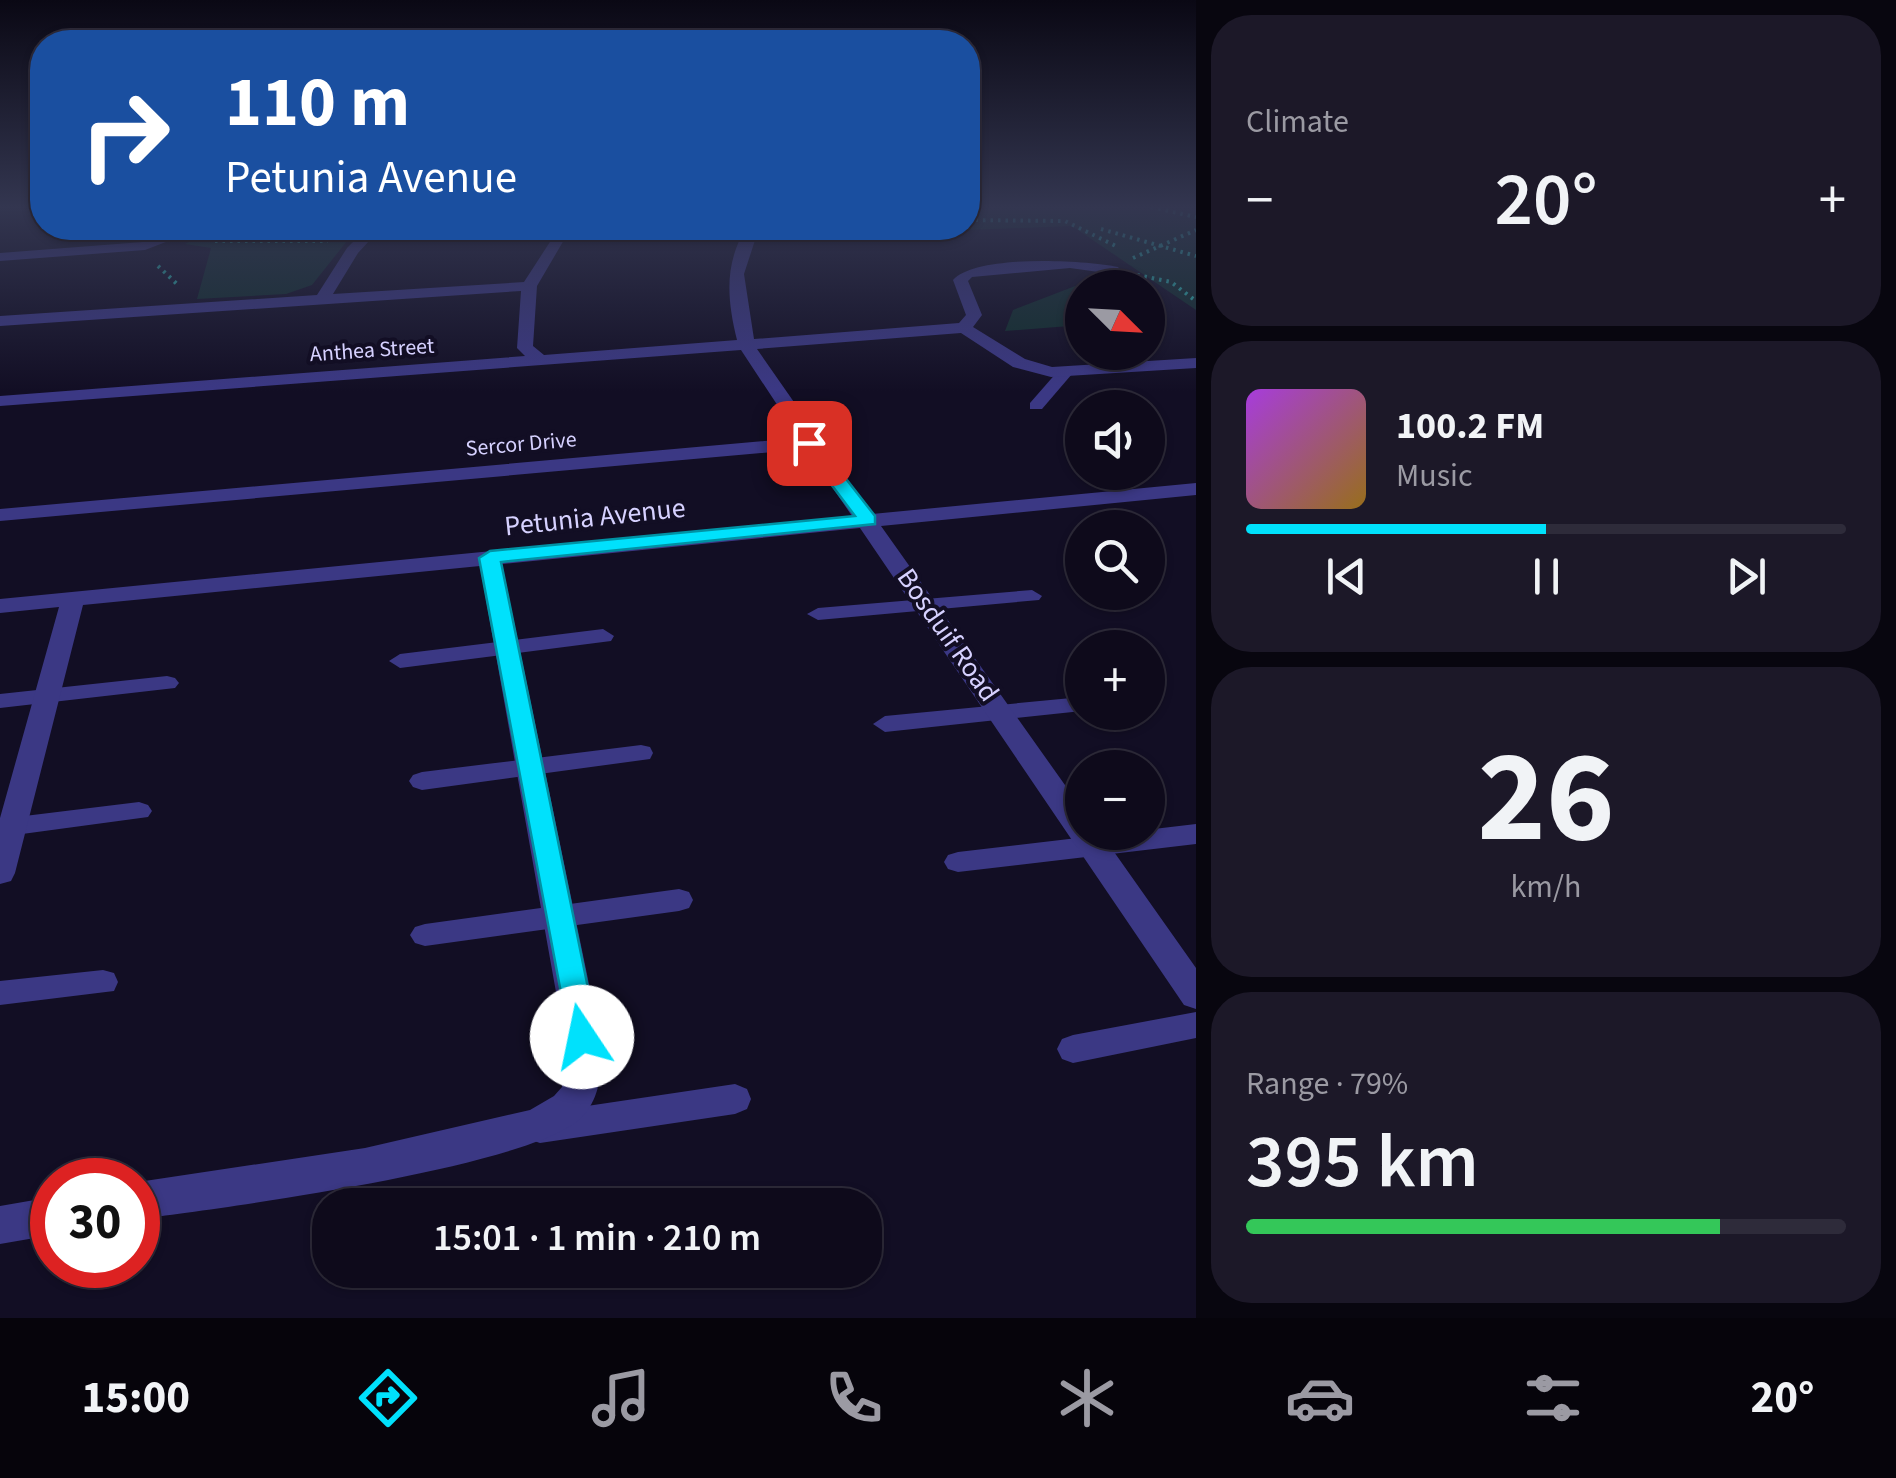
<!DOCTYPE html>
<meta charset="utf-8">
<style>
body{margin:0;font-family:"Source Sans 3",sans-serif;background:#1c1828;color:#f1f3f6;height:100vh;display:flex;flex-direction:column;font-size:38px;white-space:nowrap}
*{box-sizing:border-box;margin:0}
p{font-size:32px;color:#9b9aa3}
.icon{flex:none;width:55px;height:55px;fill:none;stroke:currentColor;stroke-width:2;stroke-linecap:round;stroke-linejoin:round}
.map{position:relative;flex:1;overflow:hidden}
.sheet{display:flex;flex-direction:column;gap:15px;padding:15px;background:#08060f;width:700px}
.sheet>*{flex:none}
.top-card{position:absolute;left:30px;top:30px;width:950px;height:210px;border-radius:40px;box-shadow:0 2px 8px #0004,0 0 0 2px #2e2b3a;background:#1a4fa0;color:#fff;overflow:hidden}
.needle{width:65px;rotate:114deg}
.buttons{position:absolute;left:1065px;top:270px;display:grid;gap:20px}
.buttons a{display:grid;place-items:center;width:100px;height:100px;border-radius:50%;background:#0e0a1b;box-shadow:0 2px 8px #0004,0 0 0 2px #2e2b3a;font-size:50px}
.speed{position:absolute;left:30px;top:1158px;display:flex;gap:20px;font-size:50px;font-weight:700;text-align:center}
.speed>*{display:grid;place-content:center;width:130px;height:130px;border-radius:50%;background:#0e0a1b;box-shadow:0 2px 8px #0004,0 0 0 2px #2e2b3a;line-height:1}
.speed .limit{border:15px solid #d22;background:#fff;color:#111}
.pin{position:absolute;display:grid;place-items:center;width:85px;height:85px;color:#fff;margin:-42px;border-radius:20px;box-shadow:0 5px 15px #0006}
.me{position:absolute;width:110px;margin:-55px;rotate:349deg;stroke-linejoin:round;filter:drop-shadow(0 0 8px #0008)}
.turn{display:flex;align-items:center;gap:35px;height:210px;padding:0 30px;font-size:45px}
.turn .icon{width:130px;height:130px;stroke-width:2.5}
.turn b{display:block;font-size:70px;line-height:85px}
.big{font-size:75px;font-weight:600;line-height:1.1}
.sheet .card{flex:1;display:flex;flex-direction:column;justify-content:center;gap:15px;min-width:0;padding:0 35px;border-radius:40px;background:#1c1828}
.sheet .dial{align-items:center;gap:0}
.dial b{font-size:130px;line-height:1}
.song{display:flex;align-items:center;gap:30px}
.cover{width:120px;height:120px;border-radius:15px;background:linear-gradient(135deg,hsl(280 70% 55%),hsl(40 70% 35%))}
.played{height:10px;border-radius:5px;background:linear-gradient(90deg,#00e1fc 50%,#2e2b3a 50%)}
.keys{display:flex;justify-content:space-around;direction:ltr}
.heat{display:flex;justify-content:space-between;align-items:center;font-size:55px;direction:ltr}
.charge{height:15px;border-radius:8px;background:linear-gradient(90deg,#34c759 79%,#2e2b3a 0)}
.trip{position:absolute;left:312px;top:1188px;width:570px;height:100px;border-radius:40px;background:#0e0a1b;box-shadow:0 2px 8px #0004,0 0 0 2px #2e2b3a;font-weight:600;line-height:100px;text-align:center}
.tabs{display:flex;height:160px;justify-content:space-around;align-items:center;background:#06040b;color:#9b9aa3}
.tabs .icon{width:70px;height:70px}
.tabs .active{color:#00e1fc}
.tabs b{font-size:45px;color:#f1f3f6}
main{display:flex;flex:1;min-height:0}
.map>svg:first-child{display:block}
</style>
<main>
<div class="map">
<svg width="1196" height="1318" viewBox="0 0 1196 1318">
<rect width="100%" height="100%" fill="#120e24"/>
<g fill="#112e2d">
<path d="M968,207H1196V310L1072,226L791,237L781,228H968Z"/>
<path d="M216,228C262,227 310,234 355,231L312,285L286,294L197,299L211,248L185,244Z"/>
<path d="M1083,283L1089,287L1082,288V325L1005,331L1013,310Z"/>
</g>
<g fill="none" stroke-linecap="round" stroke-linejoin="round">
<g stroke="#2cb8b0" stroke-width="4" stroke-dasharray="2.5 5" stroke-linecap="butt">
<path d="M1151,207L1196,217"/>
<path d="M968,220L1065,221L1118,247"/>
<path d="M434,228L510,233L536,228"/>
<path d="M1101,229L1196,256"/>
<path d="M775,234L813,228"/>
<path d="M215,241H328"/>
<path d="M1133,258L1196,230"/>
<path d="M158,266L177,284"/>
<path d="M1137,275L1171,282L1196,301"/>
</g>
<g fill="#3b3884" fill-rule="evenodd">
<path d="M1058,371L1072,374L1042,409H1030V403Z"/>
<path d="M1032,590L1042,596L1039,600L818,620L807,614L818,608Z"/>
<path d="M603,629L614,636L611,641L400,668L389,661L400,654Z"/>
<path d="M167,676L175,678L179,683L175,688L0,708V694Z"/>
<path d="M1082,697V711L885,732L873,724L885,716Z"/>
<path d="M641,745L650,747L653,753L650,759L422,790L413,787L409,781L413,775L422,772Z"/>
<path d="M139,802L148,805L152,811L148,817L0,837V819Z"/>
<path d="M1196,824V844L958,872L948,869L944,862L948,855L958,852Z"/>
<path d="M679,889L689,892L693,900L689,908L679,911L425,946L415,943L410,935L415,927L425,924Z"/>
<path d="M103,970L114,973L118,982L114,991L0,1005V981Z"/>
<path d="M1196,1012V1038L1073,1063L1062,1059L1057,1049L1062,1039L1073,1035Z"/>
<path d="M735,1084L747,1089L751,1099L747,1109L735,1114L540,1143L528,1139L523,1128L528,1117L540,1113Z"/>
</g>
<g fill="#3b3884" fill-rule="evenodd">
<path d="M184,228H202L145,250L0,261V253L143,242Z"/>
<path d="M367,228H381L358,253L333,294L524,282L559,228H571L537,286L533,346L544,355L737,340C727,300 724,264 746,228H759L744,274L754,339L959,323L966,315L953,280C976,254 1084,260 1118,267L1120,270L1113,274L1070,268L972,277L968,281L982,315L973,327L1025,359L1052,367L1196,358V368L1051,377L1013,367L961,333L757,349L872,514L1196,483V495L881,526L1082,809V832H1100L1196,968V1009L1184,1005L860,528L502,564L600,1037C602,1064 603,1095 582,1117C534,1167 218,1209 138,1219V1182L365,1148L530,1110L554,1096L562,1087L564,1037L480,566L83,605L15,873L11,881L0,884V818L59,607L0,613V599L852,516L806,449L0,521V509L799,438L741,350L0,406V396L525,356L517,348L521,291L0,326V316L317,295L347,248Z"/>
<path d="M52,1197V1235L0,1244V1206Z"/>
</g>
</g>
<linearGradient id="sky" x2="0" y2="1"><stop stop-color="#0a0814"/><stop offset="0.53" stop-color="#333650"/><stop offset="1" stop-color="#333650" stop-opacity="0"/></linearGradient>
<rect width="1196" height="391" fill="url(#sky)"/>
<path fill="#00e1fc" stroke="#0092a4" stroke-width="2.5" d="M803,439H815L875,516V524L501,562L598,1037L593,1046L582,1050L571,1046L479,558L490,551L855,516L800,443Z"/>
<g text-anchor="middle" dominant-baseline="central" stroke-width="8" stroke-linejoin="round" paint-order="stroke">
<g font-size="22" fill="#d6d1ff" stroke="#120e24">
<text transform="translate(372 350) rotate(-4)">Anthea Street</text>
<text transform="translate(521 444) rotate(-5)">Sercor Drive</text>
</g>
<g font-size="28" fill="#d6d1ff" stroke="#120e24">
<text transform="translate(595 517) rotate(-6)">Petunia Avenue</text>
<text transform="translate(948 635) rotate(55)">Bosduif Road</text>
</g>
</g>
</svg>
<div class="buttons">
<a><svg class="needle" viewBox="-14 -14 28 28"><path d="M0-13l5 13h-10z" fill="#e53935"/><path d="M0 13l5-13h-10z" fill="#9b9aa3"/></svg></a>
<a><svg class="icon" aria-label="sound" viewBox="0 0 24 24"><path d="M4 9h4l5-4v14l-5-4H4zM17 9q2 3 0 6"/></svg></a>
<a><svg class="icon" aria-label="search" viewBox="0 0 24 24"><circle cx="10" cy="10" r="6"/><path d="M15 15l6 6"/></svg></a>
<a>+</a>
<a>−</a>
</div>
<div class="speed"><div class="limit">30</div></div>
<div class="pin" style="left:809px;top:443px;background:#d93025"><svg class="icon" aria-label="arrive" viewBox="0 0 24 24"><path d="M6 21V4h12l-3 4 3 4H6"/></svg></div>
<svg class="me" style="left:582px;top:1037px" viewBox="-20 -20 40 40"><circle r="19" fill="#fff"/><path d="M0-13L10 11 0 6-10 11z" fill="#00e1fc"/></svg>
<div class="trip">15:01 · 1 min · 210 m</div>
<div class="top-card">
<div class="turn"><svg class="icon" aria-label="right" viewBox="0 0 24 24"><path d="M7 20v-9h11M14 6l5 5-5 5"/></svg><div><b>110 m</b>Petunia Avenue</div></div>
</div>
</div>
<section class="sheet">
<div class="card"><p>Climate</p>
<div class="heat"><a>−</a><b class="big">20°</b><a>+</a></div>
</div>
<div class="card">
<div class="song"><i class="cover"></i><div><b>100.2 FM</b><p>Music</p></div></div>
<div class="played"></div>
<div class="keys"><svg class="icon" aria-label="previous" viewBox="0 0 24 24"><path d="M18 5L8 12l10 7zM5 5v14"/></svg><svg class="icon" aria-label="pause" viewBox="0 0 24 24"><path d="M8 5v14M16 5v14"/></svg><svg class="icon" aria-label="next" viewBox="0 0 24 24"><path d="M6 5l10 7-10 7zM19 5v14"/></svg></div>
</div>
<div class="card dial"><b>26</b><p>km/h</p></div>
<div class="card"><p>Range · 79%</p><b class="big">395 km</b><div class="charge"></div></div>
</section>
</main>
<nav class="tabs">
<b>15:00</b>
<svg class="icon active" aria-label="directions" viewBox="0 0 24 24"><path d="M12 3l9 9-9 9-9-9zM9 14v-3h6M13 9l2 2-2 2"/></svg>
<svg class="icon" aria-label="music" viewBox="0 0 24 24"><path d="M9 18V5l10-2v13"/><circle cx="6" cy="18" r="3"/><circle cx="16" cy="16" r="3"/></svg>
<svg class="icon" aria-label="phone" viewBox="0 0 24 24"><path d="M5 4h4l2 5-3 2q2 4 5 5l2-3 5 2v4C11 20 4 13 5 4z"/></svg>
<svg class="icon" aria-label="climate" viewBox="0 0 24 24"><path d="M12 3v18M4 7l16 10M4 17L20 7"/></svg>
<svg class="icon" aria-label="car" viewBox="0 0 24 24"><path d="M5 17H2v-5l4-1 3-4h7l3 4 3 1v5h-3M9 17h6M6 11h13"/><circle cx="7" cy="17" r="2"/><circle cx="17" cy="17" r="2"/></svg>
<svg class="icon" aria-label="filters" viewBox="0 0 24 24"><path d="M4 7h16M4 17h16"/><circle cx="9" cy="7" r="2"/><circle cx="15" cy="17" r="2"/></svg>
<b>20°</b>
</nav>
